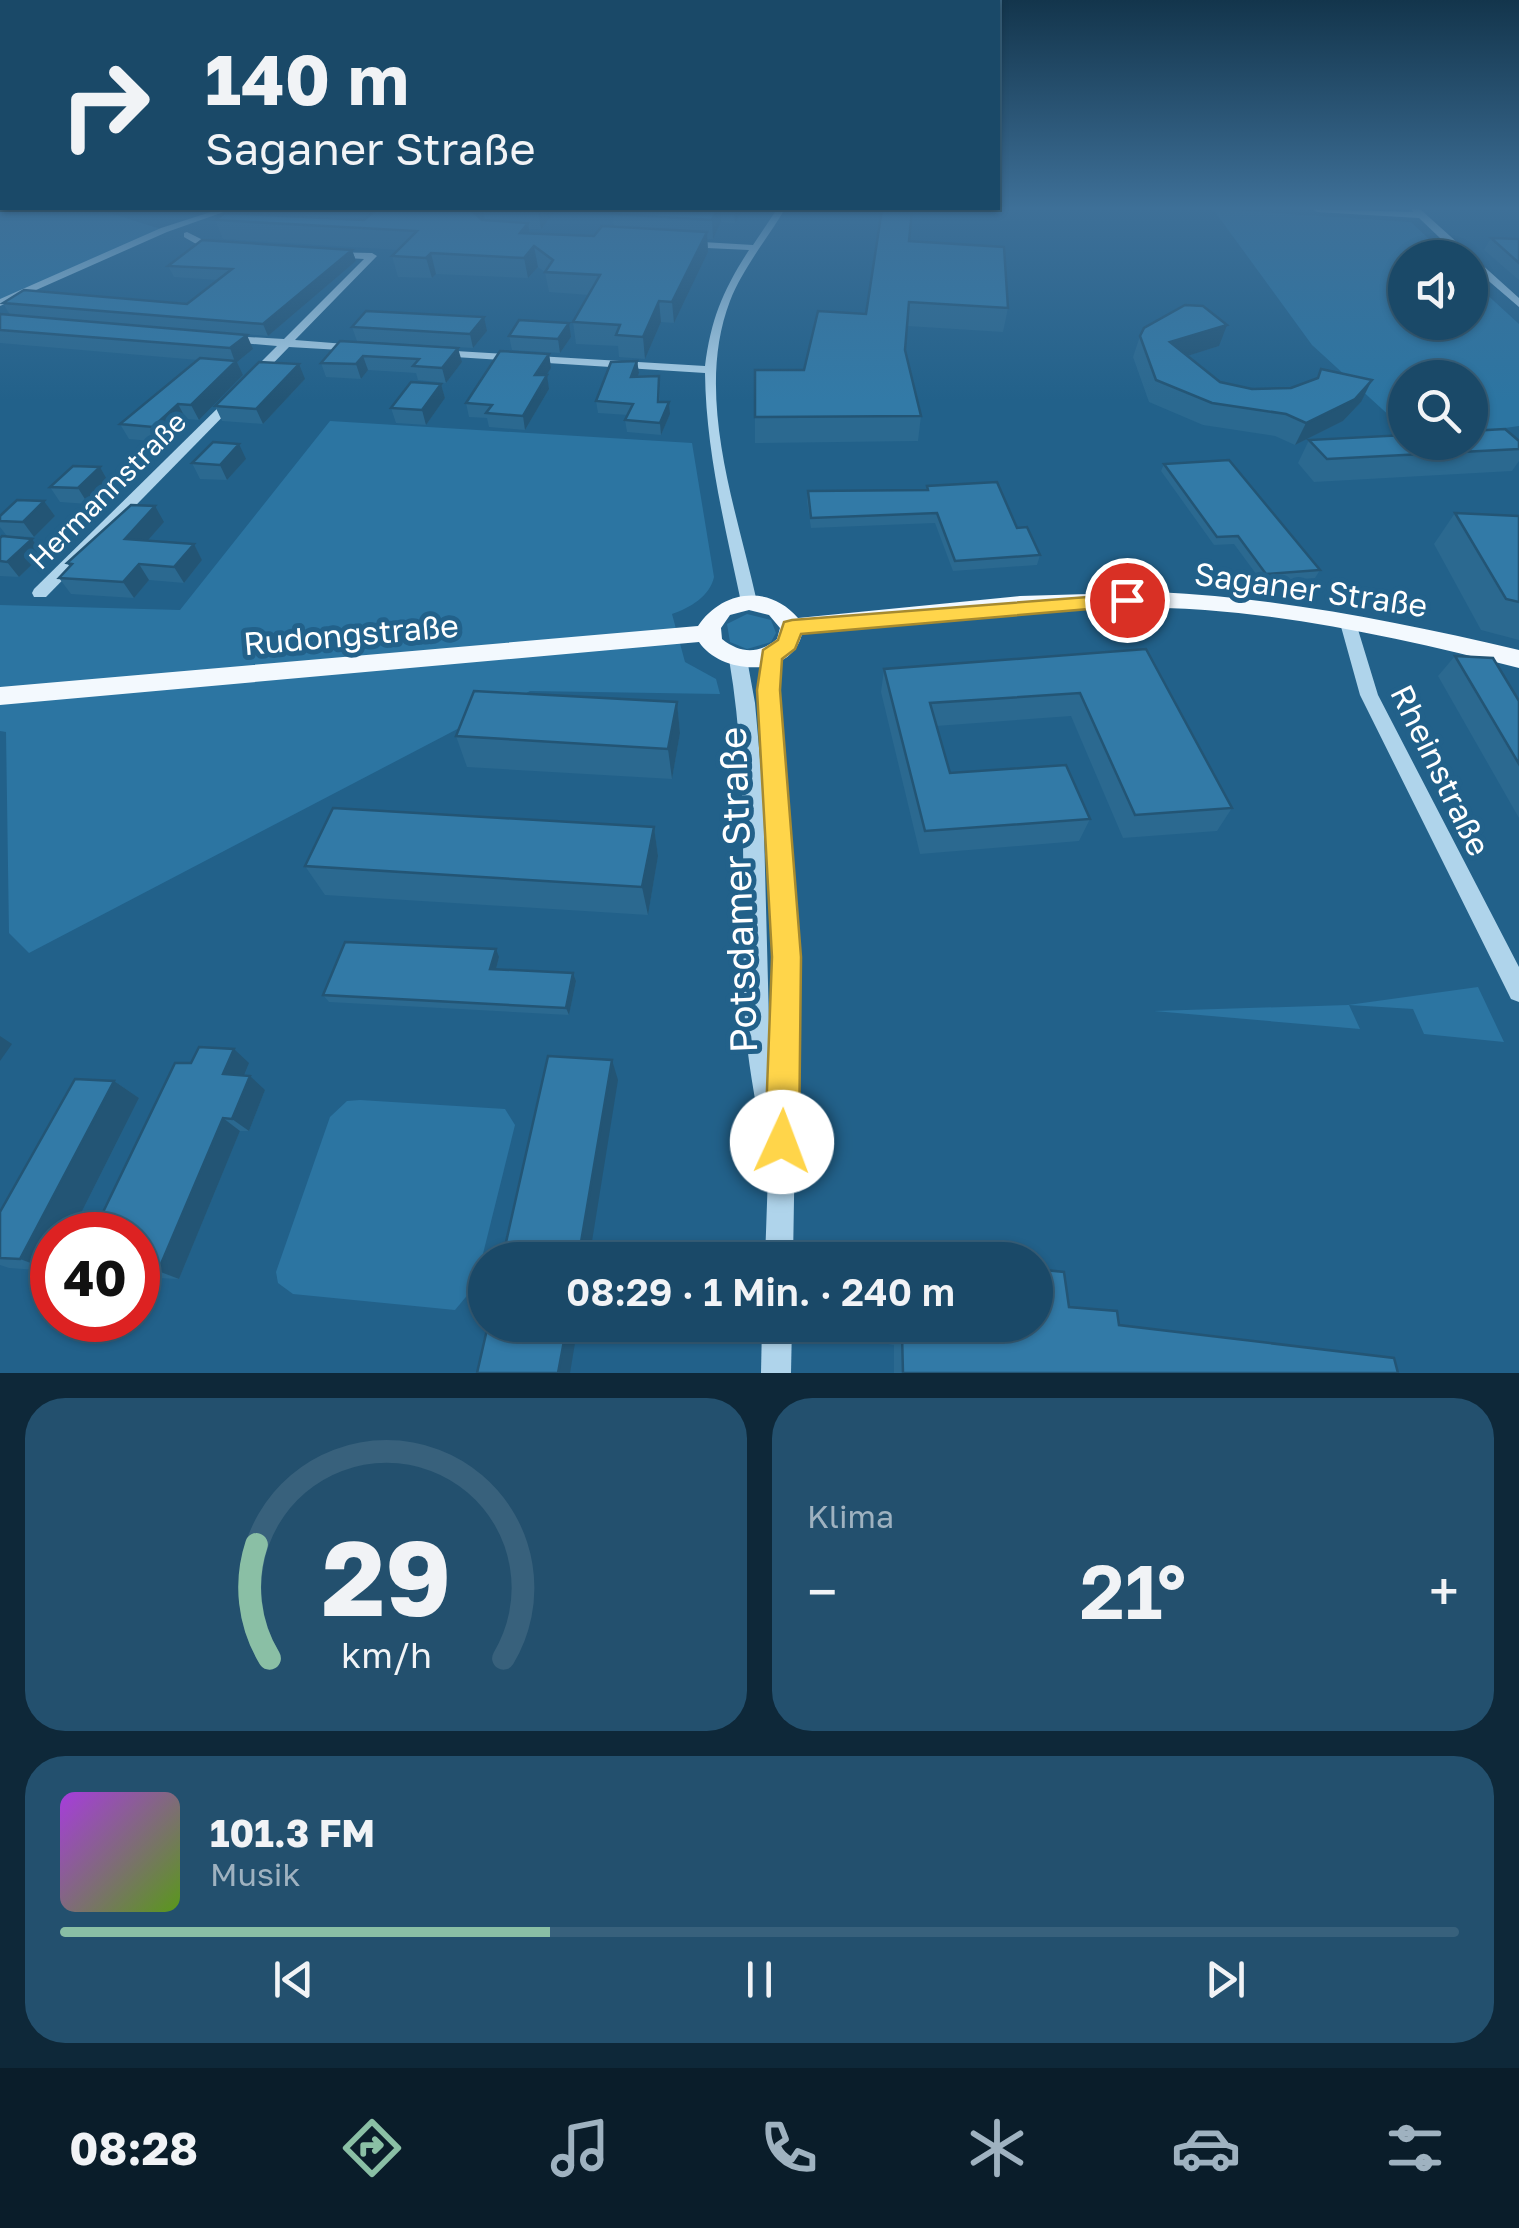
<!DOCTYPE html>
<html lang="de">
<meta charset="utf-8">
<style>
body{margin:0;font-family:"Golos Text",sans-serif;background:#23506e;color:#f1f3f6;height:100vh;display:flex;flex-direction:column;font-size:38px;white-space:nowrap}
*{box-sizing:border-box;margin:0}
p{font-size:32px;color:#9fb2c0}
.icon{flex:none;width:55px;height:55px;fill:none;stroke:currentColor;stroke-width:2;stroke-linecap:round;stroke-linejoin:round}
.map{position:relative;height:1373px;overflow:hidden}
.panel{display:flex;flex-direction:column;gap:25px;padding:25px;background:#0e2839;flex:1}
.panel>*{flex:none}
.hud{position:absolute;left:0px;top:0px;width:1000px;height:210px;box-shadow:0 2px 8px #0004,0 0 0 2px #38617c;background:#1a4968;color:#f1f3f6;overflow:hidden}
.controls{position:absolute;left:1388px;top:240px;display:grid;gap:20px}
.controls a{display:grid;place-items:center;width:100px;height:100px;border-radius:50%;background:#1a4968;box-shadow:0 2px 8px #0004,0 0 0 2px #38617c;font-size:50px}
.speed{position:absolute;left:30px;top:1212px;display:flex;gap:20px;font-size:50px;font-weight:700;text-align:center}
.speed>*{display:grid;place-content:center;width:130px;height:130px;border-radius:50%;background:#1a4968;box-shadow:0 2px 8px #0004,0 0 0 2px #38617c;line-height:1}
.speed .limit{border:15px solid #d22;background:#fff;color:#111}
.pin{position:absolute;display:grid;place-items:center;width:85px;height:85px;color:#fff;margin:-42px;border:5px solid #fff;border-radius:50%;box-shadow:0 2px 10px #0007}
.me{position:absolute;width:110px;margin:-55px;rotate:2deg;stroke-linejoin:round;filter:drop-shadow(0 0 8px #0008)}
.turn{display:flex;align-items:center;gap:35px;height:210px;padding:0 40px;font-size:45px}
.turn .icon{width:130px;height:130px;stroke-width:2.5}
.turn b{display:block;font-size:70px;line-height:85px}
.big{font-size:75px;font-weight:600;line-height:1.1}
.panel .tile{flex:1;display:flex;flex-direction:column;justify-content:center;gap:15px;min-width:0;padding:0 35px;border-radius:40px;background:#23506e}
.panel .dial{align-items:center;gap:0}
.dial svg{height:260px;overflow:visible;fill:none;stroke:#38617c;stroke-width:7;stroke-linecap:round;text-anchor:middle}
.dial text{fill:#f1f3f6;stroke:none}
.song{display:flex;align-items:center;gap:30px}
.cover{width:120px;height:120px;border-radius:15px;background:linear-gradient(135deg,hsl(280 70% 55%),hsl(90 70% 35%))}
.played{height:10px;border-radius:5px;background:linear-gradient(90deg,#8abfa5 35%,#38617c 35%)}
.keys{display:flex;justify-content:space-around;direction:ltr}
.heat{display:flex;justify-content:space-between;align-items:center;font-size:55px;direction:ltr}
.panel .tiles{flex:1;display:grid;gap:25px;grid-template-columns:1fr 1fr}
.tile:last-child{grid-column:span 2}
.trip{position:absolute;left:468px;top:1242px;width:585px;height:100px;border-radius:50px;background:#1a4968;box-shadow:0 2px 8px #0004,0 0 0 2px #38617c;font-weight:600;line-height:100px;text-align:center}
.menu{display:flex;height:160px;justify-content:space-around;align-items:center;background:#0a1d2a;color:#9fb2c0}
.menu .icon{width:70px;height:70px}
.menu .selected{color:#8abfa5}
.menu b{font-size:45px;color:#f1f3f6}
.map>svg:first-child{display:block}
</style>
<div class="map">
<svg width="1519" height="1373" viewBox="0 0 1519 1373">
<rect width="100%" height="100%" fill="#22618a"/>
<g fill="#2c75a2">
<path d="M0,209H97L164,230L0,303Z"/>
<path d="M1213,209L1411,222L1448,257L1405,258V322H1470V279L1519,324V426L1470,433V378H1405V430L1312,345Z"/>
<path d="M330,421L692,443L714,577C710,596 690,608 672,614L685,662L716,679L720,694L530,691L29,953L9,933L6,732L0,731V605L180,610Z"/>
<path d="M747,614L771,620L776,633L771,642L747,649L730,642L727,624Z"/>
<path d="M1478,987L1504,1042L1424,1034L1413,1009L1349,1005L1360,1029L1154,1011L1348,1005Z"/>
<path d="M360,1100L505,1109L515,1125L475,1286L455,1310L293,1294L278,1283L276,1272L330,1117L347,1101Z"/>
</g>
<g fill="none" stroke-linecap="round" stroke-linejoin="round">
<g fill="#afd4eb" fill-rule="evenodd">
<path d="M220,209H232L167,232L0,306V299L161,228Z"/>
<path d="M777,209H785C767,239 743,268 730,301C694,395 736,507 757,602L749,607L741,602C725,526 706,451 705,373L439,356L433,353L439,350L705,366C711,319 723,290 749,250L686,247L681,244L686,241L753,245Z"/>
<path d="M1313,209L1413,212L1411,209H1420L1519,298V307L1470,265V258H1461L1419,218L1317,212Z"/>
<path d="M187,232L207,242L224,246C210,253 196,244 184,237V233Z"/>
<path d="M327,252L372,253L377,256L295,340L358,345L364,348L358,351L289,347L255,382H247V376L277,346L229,342L223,339L229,336L284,339L364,259L330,257L325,254Z"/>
<path d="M230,396L240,399L46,597H34L32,593L34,589Z"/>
<path d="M1348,617L1356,623L1378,695L1519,967V1002L1511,999L1360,695L1340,623Z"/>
<path d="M771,650L779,656L777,689L798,957L793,1260H765L769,1146L765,1144L761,1135C755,1097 747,1059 745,1021C740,899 750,780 729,659L738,653L747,659L755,703L763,793L769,1021L772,1054L776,957L759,689L763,656Z"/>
<path d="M762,1325H792L791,1373H761Z"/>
</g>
<path fill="#f3f9fe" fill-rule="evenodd" d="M1157,592C1280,598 1399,622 1519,650V668C1416,642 1311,618 1205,610C1070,600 935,619 802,634C791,679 721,675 699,642L0,705V687L698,626C722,590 769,584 798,618L1020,596ZM749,610L769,615L780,628L777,639C759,654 741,654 722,639L721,628L730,615Z"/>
</g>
<g fill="#2b6990">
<path d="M377,209H557L541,229H529L530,233L594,236L614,227L613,214L614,212L558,209H743L735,223L721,222L713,239H707L708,252L674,323L661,322L645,359L619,357L618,346L576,344L573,322L589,295L549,292L545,272L538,267L528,278L436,274L432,278L398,277L392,256L399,250L223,239L215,220H364Z"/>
<path d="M1491,238L1519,239V280L1484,250Z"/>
<path d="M909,241L1008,308L1003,332L907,326L905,350L921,416L918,441L755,443V370H804L866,314Z"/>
<path d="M352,250L356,261L268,336L10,315L3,303L187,304L218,280L174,277L168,266Z"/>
<path d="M0,314L253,349L237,362L243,375L199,420L186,419L161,442L129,439L120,424L198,360L0,343Z"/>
<path d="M352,327L487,331L473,348L357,341Z"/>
<path d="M509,336L571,337L560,353L512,350Z"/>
<path d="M1140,336L1219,346L1187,356L1220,382L1252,389L1291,388L1316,379L1321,369L1361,402L1343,421L1295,445L1275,436L1203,425L1149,402L1133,357Z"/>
<path d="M340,341L462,362L446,383L418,380L416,373L368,370L361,379L326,377L321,363Z"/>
<path d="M549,354L551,368L546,375L549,389L525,430L489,427L487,418L469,417L466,403Z"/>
<path d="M637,361L639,373L637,376L660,387V402H669L670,414L661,435L627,432L625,420L628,415L598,413L596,401Z"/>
<path d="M305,379L263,424L222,421L215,406Z"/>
<path d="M441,384L445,398L426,425L396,423L391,408Z"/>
<path d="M1309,440L1519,441V461L1512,471L1314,482L1298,463Z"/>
<path d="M246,459L227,480L200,479L192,463Z"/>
<path d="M1164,464L1320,570L1315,578L1262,582L1234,544L1214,545L1161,471Z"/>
<path d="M100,467L109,483L88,504L60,502L50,487Z"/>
<path d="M927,486L1017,528L1040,555L1037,565L953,571L935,523L811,528L807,501L808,491L926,490Z"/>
<path d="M44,501L55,516L34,537L7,536L0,527V516Z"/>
<path d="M1455,513L1519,516V640L1481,630L1434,544Z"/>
<path d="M164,522L147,541L194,544L202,560L184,583L149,580L134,598L71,594L59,578L70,567L67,563Z"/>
<path d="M0,538L32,539L43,554L19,577L0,576Z"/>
<path d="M1146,649L1232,808L1217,831L1123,838L1071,716L936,726L950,773L1090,819L1079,841L920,854L881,692L884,669Z"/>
<path d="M1455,656L1519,701V818L1438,676Z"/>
<path d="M677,702L680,733L672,779L467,767L456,736Z"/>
<path d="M654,827L658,856L648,915L325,895L305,866Z"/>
<path d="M499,957L496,969L573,973L576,981L569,1015L329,1002L323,995Z"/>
<path d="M249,1063L244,1076L265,1090L249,1131H240L179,1279L138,1277V1235Z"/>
<path d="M114,1081L139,1098L52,1271L9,1268L0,1265V1212Z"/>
<path d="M1069,1307L1119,1325L1398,1373H894V1345L875,1342V1325H1035Z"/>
</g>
<g fill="#235575">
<path d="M479,209H483L486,226L473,212Z"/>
<path d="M539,209H557L541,229L538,210Z"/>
<path d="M717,209H720L721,222L713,239L712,220Z"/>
<path d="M734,209H743L735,223Z"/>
<path d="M528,223L531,242L520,233Z"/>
<path d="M707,232L708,252L674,323L672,302Z"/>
<path d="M534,246L538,267L528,278L524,258Z"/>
<path d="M352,250L356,261L268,336L263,324Z"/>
<path d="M431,253L436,274L432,278L426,258Z"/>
<path d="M659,301L661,322L645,359L643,337Z"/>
<path d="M484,317L487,331L473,348L470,334Z"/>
<path d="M569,323L571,337L560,353L558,339Z"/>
<path d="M1227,325L1219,346L1162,364L1170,342Z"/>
<path d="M247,335L253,349L237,362L243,375L199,420L191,405L235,362L230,348Z"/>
<path d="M458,348L462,362L446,383L442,368Z"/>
<path d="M549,354L551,368L538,388L535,375Z"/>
<path d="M363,356L368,370L361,379L356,364Z"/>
<path d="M637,361L639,373L632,388L631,377Z"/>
<path d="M299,364L305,379L263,424L256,409Z"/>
<path d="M547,375L549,389L525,430L523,416Z"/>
<path d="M1372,380L1361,402L1343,421L1295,445L1306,423Z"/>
<path d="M441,384L445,398L426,425L422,410Z"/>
<path d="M669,402L670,414L661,435L660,423Z"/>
<path d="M178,404L186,419L161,442L153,427Z"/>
<path d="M239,444L246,459L227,480L220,465Z"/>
<path d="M100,467L109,483L88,504L78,488Z"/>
<path d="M44,501L55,516L34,537L23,522Z"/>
<path d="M155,506L164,522L135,555L125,539Z"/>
<path d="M32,539L43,554L19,577L7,562Z"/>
<path d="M194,544L202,560L184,583L174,567Z"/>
<path d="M139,564L149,580L134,598L123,582Z"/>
<path d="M677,702L680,733L672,779L668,749Z"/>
<path d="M654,827L658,856L648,915L642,887Z"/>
<path d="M496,949L499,957L494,977L490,969Z"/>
<path d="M573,973L576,981L569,1015L566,1008Z"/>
<path d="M0,1036L12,1044L0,1061Z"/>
<path d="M234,1049L249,1063L239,1088L223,1074Z"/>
<path d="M612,1060L618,1080L589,1260H578Z"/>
<path d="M250,1076L265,1090L249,1131L232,1119Z"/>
<path d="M114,1081L139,1098L70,1235H52V1271L20,1259Z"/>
<path d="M223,1118L240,1131L179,1279L158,1271Z"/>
<path d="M567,1325H578L570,1373H558Z"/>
</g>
<g fill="#327aa7" stroke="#235575" stroke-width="2.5">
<path d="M377,209H479L473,212L482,220L528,223L520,233L594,236L602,226L707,232L672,302L659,301L643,337L616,335L620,325L573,322L600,275L545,272L553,260L534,246L524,258L431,253L426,258L392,256L417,231L215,220L225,213L364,220Z"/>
<path d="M617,209H717L712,220L613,214Z"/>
<path d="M882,209H912L909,241L1004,247L1008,308L909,302L905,350L921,416L755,417V370H804L818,311L866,314Z"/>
<path d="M1491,238L1519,239V263Z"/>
<path d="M202,240L352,250L263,324L3,303L24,290L187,304L232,269L168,266Z"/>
<path d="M1185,305L1203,306L1227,325L1170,342L1220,382L1252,389L1291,388L1318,378L1321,369L1372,380L1355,399L1306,423L1286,414L1212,403L1156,380L1140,336L1144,328Z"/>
<path d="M366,311L484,317L470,334L352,327Z"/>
<path d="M0,314L247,335L230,348L0,330Z"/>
<path d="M519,320L569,323L558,339L509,336Z"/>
<path d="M340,341L458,348L442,368L413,366L419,359L363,356L356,364L321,363Z"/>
<path d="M500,351L549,354L535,375H547L523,416L486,413L492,405L466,403Z"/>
<path d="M200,358L236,361L191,405L178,404L153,427L120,424Z"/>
<path d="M637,361L631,377L659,376L658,402H669L660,423L625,420L633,404L596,401L611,362Z"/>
<path d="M259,362L299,364L256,409L215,406Z"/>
<path d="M411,382L441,384L422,410L391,408Z"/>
<path d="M1505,429L1519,441V449L1327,459L1309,440L1405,435V442H1470V431Z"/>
<path d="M213,442L239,444L220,465L192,463Z"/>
<path d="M1229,460L1320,570L1266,574L1238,536L1217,537L1164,464Z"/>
<path d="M73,466L100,467L78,488L50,487Z"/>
<path d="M997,482L1017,528L1027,527L1040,555L955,561L937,513L811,518L808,491L928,490L927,486Z"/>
<path d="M17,500L44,501L23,522L0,521V516Z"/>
<path d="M131,505L155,506L125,539L194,544L174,567L139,564L123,582L59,578L72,564L67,563Z"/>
<path d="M1455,513L1519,516V602L1506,599Z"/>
<path d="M2,536L32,539L7,562L0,561V538Z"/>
<path d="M1146,649L1232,808L1135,815L1080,693L930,703L950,773L1066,765L1090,819L925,831L884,669Z"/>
<path d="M1455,656L1493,658L1519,701V764Z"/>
<path d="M474,691L677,702L668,749L456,736Z"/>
<path d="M333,808L654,827L642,887L305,866Z"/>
<path d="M345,942L496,949L490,969L573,973L566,1008L323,995Z"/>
<path d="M199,1047L234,1049L223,1074L250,1076L232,1119L223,1118L158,1271L138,1269V1235H92L175,1063H191Z"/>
<path d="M548,1056L612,1060L578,1260H502Z"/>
<path d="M75,1079L114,1081L20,1259L0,1258V1212Z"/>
<path d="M883,1253L951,1260H882Z"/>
<path d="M1035,1269L1064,1272L1069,1307L1117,1311L1119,1325L1394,1358L1398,1373H903L902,1334L882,1331V1325H1035Z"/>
<path d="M488,1325H567L558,1373H477Z"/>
</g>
<linearGradient id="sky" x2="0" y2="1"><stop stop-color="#13354c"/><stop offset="0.52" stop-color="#3e7098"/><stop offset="1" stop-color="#3e7098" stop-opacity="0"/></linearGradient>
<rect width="1519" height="401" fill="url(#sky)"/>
<path fill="#ffd54a" stroke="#a68a30" stroke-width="2.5" d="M1127,594L1135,596V605L801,634L795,649L782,659L780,690L801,957L799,1142L794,1153L782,1158L770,1153L765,1142L772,957L757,690L763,650L778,640L784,622L792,620Z"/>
<g text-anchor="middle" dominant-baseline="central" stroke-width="10" stroke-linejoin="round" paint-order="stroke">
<g font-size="28" fill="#fff" stroke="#22618a">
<text transform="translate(107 490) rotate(-45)">Hermannstraße</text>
</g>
<g font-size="32" fill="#fff" stroke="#22618a">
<text transform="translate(1311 589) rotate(8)">Saganer Straße</text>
<text transform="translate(351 634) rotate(-5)">Rudongstraße</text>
<text transform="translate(1441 770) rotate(64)">Rheinstraße</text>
</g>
<g font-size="38" fill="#fff" stroke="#22618a">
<text transform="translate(737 890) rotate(-92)">Potsdamer Straße</text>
</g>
</g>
</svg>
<div class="controls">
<a><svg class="icon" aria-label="sound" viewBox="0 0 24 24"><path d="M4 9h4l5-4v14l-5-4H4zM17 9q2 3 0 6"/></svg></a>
<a><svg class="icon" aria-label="search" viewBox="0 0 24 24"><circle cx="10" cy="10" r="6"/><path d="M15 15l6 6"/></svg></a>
</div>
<div class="speed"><div class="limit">40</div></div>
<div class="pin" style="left:1127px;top:600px;background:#d93025"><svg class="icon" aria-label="arrive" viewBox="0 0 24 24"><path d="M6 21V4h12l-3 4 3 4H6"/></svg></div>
<svg class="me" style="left:782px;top:1142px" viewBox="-20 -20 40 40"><circle r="19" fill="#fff"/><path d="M0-13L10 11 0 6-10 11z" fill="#ffd54a"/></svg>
<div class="trip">08:29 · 1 Min. · 240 m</div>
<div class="hud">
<div class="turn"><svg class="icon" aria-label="right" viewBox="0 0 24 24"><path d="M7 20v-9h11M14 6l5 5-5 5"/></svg><div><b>140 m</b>Saganer Straße</div></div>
</div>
</div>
<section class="panel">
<div class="tiles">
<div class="tile dial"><svg viewBox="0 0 100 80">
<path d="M14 69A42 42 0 1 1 86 69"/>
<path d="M14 69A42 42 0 0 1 10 34" stroke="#8abfa5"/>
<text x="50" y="56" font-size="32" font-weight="700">29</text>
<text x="50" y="72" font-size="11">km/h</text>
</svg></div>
<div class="tile"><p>Klima</p>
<div class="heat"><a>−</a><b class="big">21°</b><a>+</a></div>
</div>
<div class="tile">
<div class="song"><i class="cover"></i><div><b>101.3 FM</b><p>Musik</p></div></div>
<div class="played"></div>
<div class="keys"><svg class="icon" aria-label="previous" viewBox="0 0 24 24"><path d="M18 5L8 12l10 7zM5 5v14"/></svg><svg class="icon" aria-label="pause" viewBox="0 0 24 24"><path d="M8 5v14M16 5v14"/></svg><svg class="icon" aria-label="next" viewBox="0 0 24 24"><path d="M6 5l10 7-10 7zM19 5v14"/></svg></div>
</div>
</div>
</section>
<nav class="menu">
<b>08:28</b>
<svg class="icon selected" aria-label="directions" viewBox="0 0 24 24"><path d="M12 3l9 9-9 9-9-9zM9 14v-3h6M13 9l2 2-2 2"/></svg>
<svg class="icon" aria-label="music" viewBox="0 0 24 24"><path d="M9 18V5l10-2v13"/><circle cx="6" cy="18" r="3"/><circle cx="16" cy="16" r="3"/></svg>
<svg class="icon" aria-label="phone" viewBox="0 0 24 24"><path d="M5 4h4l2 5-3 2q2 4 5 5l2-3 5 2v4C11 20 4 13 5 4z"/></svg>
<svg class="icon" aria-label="climate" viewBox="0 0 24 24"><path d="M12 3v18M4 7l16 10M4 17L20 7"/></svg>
<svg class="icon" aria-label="car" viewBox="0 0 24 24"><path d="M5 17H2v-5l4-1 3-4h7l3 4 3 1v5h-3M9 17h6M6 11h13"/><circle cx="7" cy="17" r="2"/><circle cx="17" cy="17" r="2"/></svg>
<svg class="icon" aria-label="filters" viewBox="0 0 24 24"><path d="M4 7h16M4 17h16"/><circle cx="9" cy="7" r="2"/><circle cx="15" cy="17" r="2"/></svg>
</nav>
